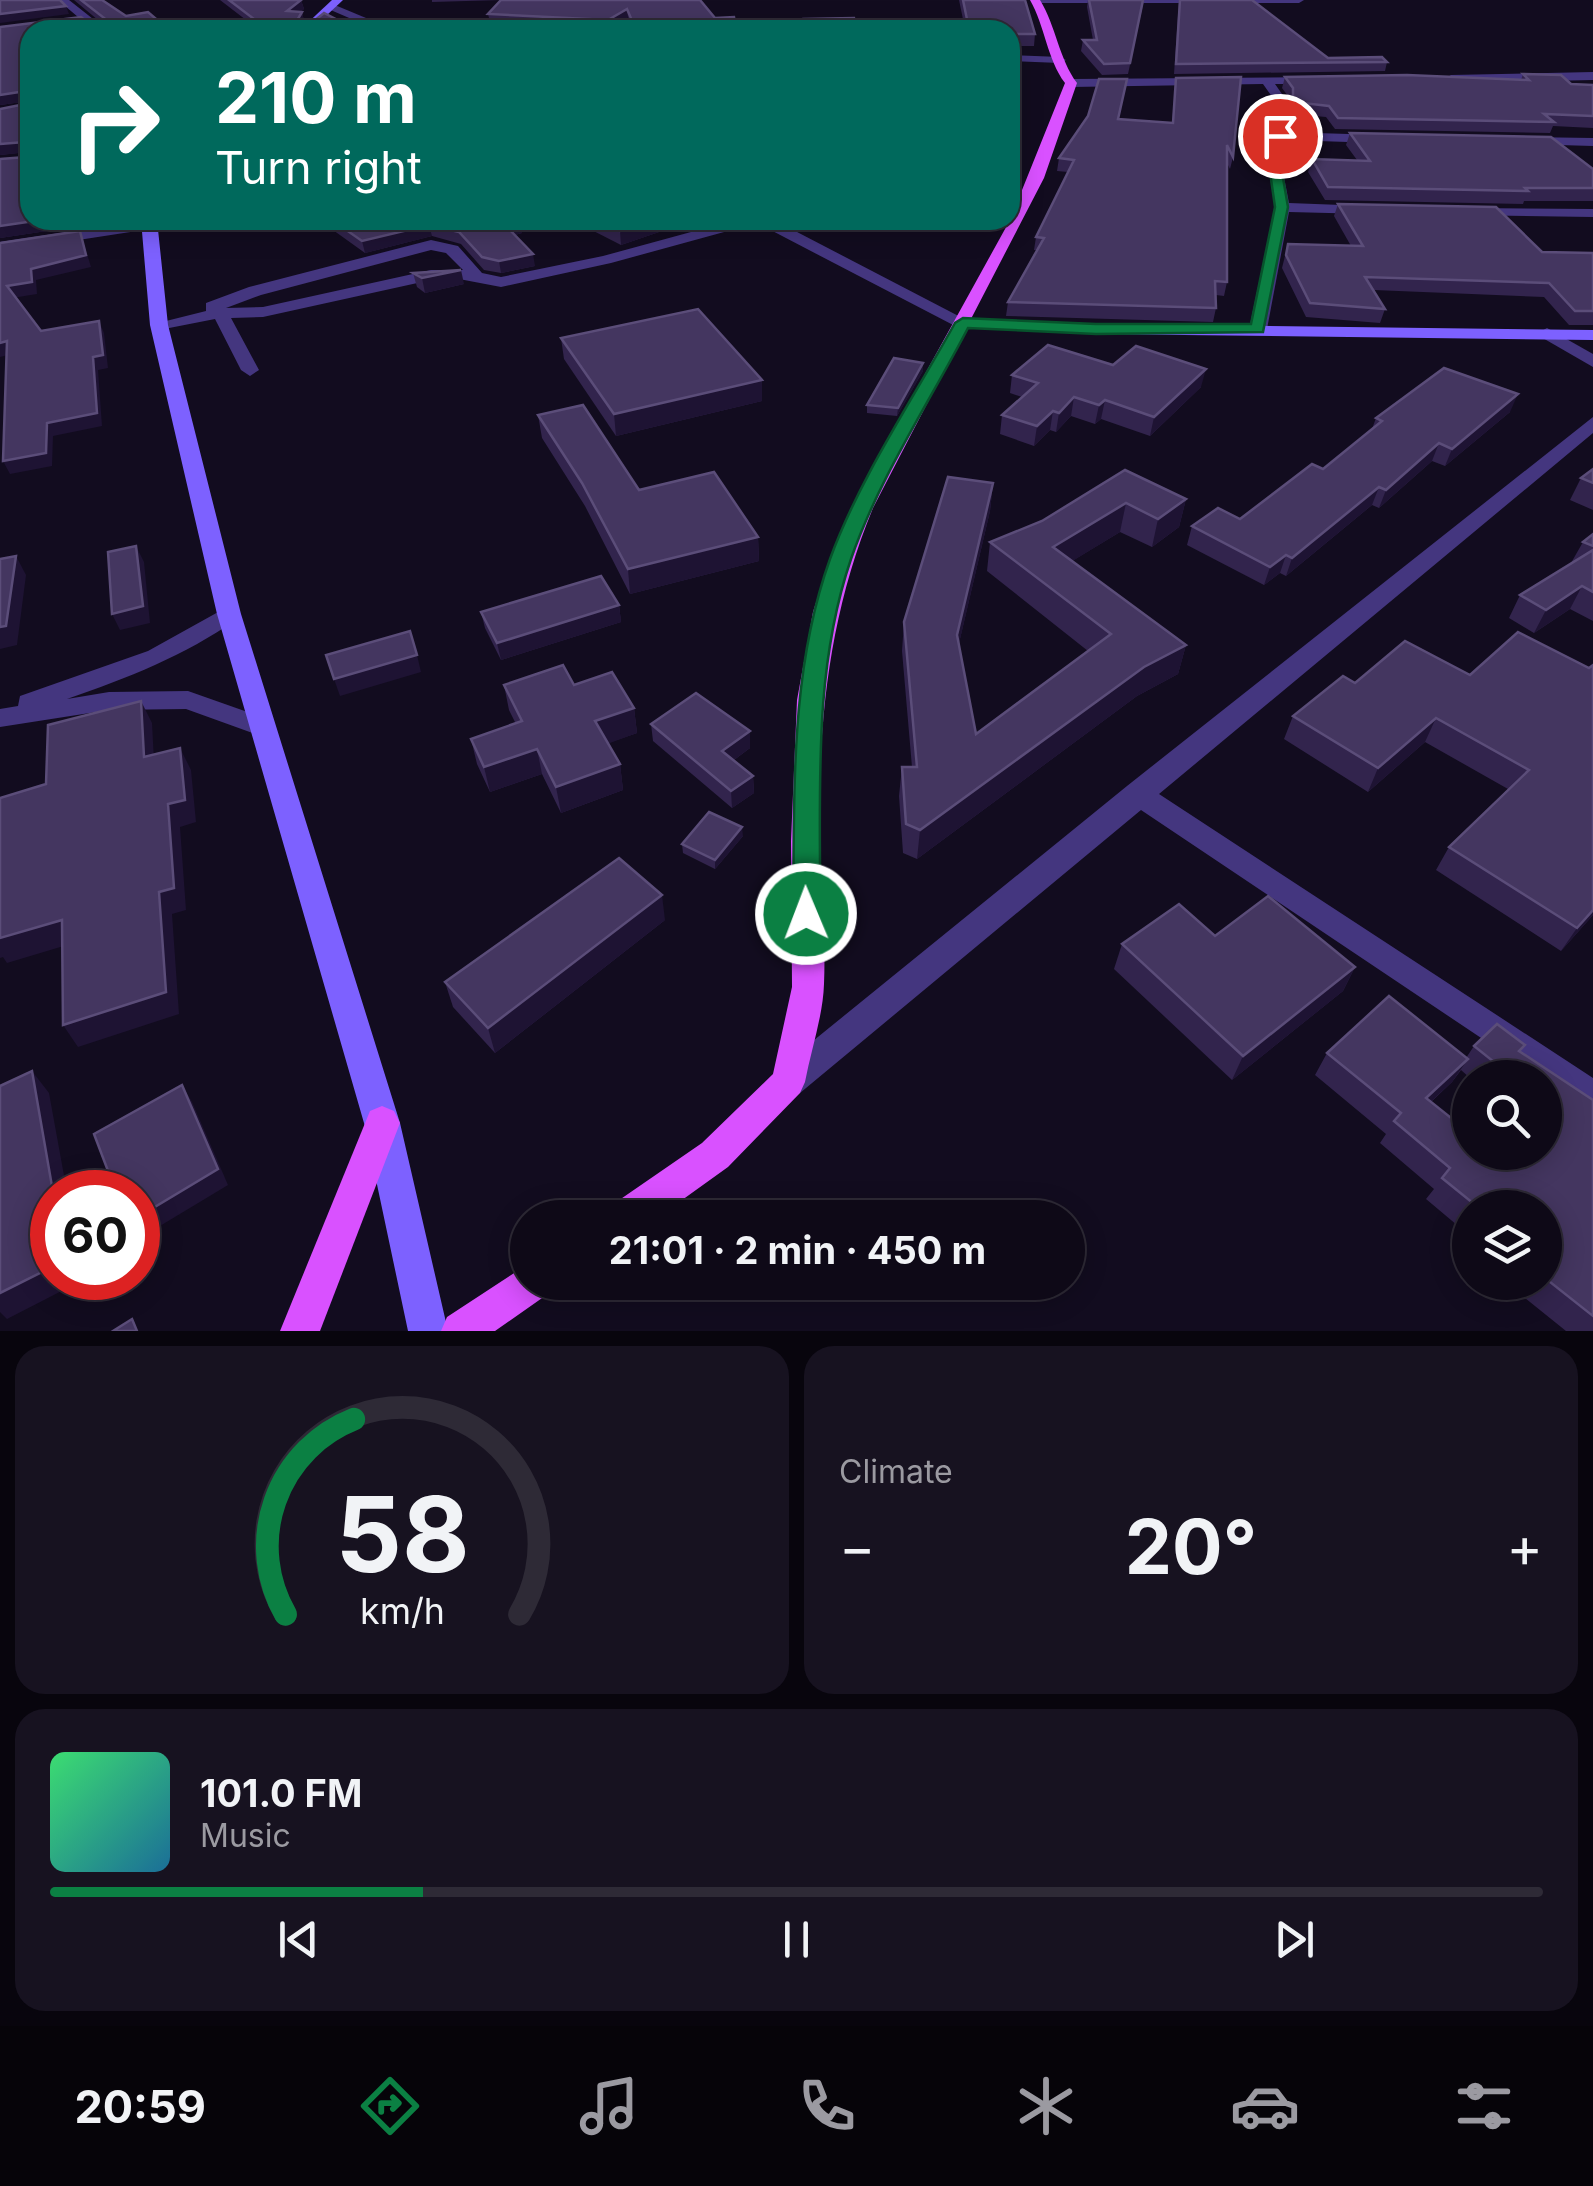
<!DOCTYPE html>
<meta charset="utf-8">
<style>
body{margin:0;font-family:Inter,sans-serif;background:#171220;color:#f1f3f6;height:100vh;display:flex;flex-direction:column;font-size:38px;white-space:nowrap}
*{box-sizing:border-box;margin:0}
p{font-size:32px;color:#9b9aa1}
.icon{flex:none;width:55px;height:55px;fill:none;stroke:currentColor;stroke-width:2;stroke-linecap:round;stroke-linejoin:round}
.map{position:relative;height:1331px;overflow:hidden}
.side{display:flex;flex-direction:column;gap:15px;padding:15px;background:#08050d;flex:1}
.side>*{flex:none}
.banner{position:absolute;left:20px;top:20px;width:1000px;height:210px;border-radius:30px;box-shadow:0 5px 25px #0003,0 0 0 2px #2e2a36;background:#00695c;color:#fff;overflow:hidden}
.fabs{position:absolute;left:1452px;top:1060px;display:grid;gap:20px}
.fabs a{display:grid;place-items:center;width:110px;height:110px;border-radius:50%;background:#0e0917;box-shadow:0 5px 25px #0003,0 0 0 2px #2e2a36;font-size:50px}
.speed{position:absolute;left:30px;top:1170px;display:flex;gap:20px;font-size:50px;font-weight:700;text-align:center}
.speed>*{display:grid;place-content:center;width:130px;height:130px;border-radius:50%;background:#0e0917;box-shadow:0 5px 25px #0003,0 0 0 2px #2e2a36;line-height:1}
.speed .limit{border:15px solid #d22;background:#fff;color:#111}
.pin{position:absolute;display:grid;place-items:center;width:85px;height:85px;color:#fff;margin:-42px;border:5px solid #fff;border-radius:50%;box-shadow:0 2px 10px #0007}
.me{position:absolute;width:110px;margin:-55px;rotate:359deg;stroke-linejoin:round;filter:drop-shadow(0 0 8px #0008)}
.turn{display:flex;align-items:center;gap:35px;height:210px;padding:0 30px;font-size:45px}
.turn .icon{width:130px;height:130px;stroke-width:2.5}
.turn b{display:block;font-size:70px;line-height:85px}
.big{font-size:75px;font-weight:700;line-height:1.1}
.side .tile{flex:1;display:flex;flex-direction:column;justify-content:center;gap:15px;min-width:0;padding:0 35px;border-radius:30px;background:#171220}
.side .dial{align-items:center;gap:0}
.dial svg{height:260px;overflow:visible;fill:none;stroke:#2e2a36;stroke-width:7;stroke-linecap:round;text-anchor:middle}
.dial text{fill:#f1f3f6;stroke:none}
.song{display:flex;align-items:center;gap:30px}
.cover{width:120px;height:120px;border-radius:15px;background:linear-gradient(135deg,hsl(140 70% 55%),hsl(200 70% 35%))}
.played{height:10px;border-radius:5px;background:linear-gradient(90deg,#0b8043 25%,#2e2a36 25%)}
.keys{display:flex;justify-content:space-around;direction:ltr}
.heat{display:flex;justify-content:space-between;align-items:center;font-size:55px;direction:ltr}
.side .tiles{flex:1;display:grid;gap:15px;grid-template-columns:1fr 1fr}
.tile:last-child{grid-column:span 2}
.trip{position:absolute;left:510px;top:1200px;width:575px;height:100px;border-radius:50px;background:#0e0917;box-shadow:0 5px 25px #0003,0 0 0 2px #2e2a36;font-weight:700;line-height:100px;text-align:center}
.menu{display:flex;height:160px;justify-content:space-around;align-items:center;background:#060409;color:#9b9aa1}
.menu .icon{width:70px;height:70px}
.menu .current{color:#0b8043}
.menu b{font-size:45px;color:#f1f3f6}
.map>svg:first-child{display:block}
</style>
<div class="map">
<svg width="1593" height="1331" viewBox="0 0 1593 1331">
<rect width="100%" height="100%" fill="#120c1f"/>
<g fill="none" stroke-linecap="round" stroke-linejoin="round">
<g fill="#44367f" fill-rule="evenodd">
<path d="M58,0H69L107,30H95L85,22L0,33V27L78,17Z"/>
<path d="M1030,0H1304L1299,3H1035Z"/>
<path d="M330,3L390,28L391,30H377L326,8Z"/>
<path d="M1010,55L1060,57L1066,60L1060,63L1010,61Z"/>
<path d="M1593,72V80L1451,83L1445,79L1451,75Z"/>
<path d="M1320,77L1316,84H1275L1287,101L1285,132L1380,135L1387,139L1380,143L1285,140L1283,172L1289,203L1368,206L1375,210L1368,214L1289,212L1267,329L1252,333L1249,329L1275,207L1269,172L1275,101L1263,84L1071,87L1065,83L1071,79Z"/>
<path d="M1525,137L1593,138V146L1520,144L1518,141Z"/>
<path d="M1468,208L1593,209V217L1463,215V209Z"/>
<path d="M146,220L158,224L150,229L0,252V242Z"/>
<path d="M735,220H774L972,323L957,327L757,223L611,263L501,287L459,279L431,280L263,317L231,318L259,370L250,376L241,370L215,319L159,330L150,325L206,311V303L249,287L431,240L458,246L482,273L501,277L603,256ZM431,250L446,253L463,270H431L263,307L226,308L261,295Z"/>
<path d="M1547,328L1593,354V367L1541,337L1538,333Z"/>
<path d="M1593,417V433L1159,794L1593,1078V1113L1141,810L800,1093L788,1098L776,1093L771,1082L776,1071L1127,786Z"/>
<path d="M229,606L241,614L237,619C184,656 128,678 67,699L109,692L188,691L270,720L274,727L270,734L261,736L186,709L109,710L0,727V709L18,706L20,696L148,651Z"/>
</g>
<g fill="#7d61ff" fill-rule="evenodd">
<path d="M332,0H343L311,30H300Z"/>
<path d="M141,220H157L168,325L241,614L400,1123L448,1331H408L364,1123L217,614L150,325Z"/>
<path d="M963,318L1096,324L1593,330V340L1096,334L957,327L954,323Z"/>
</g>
<g fill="#d951ff" fill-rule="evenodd">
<path d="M1030,0H1040C1056,26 1059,59 1077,83L1044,178L873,508C828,617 817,729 820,846C821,892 826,938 824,984C823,1016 811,1050 805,1082L800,1093L728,1167L657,1218H607L612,1205L702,1143L773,1074L792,987L791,841L797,700L813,612L830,558L851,508L1010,220L1065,83C1047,59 1045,26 1030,0Z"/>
<path d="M382,1106L394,1111L400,1123L320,1331H280L370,1111Z"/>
<path d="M528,1264V1282H550L545,1296L495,1331H441L447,1317Z"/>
</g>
</g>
<g fill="#32244d" fill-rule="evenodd">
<path d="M74,0H102L126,16L169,30H30L80,226L0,238V159L26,157L27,152L0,155V109L30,103L29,101L0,105V27L104,25Z"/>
<path d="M220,0H301L304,9L300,12H302L304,21L302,24L246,20Z"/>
<path d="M432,0H700L715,18L736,30H633L628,17L609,29L490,22L488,14L501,0L432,2Z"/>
<path d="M959,0H1025L1035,34L1034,46H1010V30L965,29Z"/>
<path d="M1088,0H1144L1128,74L1102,75L1081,51L1083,40H1093L1087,7Z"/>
<path d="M1179,0L1328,58L1387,62L1385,71L1174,74Z"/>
<path d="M1523,74L1571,84L1593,85V128L1553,126L1550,133L1335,129L1326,117L1290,114V99L1282,88L1285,77L1521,80Z"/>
<path d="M1241,77L1233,157L1230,169L1227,163V282L1224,296L1216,295V308L1213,322L1006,316L1008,302L1037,250H1034L1036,237L1068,172L1057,171L1059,158L1118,119L1172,123L1176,78Z"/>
<path d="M1350,133L1593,169V201H1524L1523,204L1325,200L1308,172L1312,159L1357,160L1346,145Z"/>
<path d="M1338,204L1542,252L1593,253V325H1569L1544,297L1374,290L1385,309L1380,323L1306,317L1282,268L1288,244L1351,246L1334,216Z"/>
<path d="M319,220H519L522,233L515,235L535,266L501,273L484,270L461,244L432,236L365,253Z"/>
<path d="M572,220H661L662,231L621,245Z"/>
<path d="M413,273L464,284L425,293L417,287Z"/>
<path d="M561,338L762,380V401L616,436L564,359Z"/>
<path d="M923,363V371L897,416L867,413V405Z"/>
<path d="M1113,365L1201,387L1150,436L1101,419L1095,424L1071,416L1056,432L1050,430L1034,446L1000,434L1002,415L1022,397L1010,393L1012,375Z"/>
<path d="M1510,412L1445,466L1432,461L1379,508L1372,505L1286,576L1280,573L1264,585L1187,545L1192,526L1240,519L1323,469L1372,429L1376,418Z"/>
<path d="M538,415L639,490L758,537L759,561L630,594L585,506L542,438Z"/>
<path d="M1593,469V510L1570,500L1581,478Z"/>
<path d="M1125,470L1186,499L1179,527L1152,547L1120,532L1072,561L1186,645L1178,674L1137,696L917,859L903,853L899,796L902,767H912L902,651L904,622L993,483L990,511L959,643L976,734L1088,651L987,571L990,542L1042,521Z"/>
<path d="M1593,534V621L1570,609L1534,633L1509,618L1520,595L1571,563L1583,542Z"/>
<path d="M619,605L621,622L501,660L485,628L481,612Z"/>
<path d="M1593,665V915L1561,951L1436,870L1449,847L1508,789L1425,742L1368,792L1284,739L1293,716L1355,683L1589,668Z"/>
<path d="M504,685H574L634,708L637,733L608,743L620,764L623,790L561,813L542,774L490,792L477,764L471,739L516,724L509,710Z"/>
<path d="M651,724L750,731V748L734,760L753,776L754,793L732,808L653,741Z"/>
<path d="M743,836L715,869L683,853L682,844Z"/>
<path d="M665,920L495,1053L453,1007L445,982Z"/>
<path d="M1215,936L1355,967L1343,991L1232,1080L1114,969L1122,944Z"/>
<path d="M1474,1046L1520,1052L1593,1100V1331H1566L1525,1298L1532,1288L1525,1282H1545V1208H1470V1236L1426,1199L1434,1189L1380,1143L1386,1134L1315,1075L1327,1053L1466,1058ZM1461,1070L1470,1078H1545L1470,1152L1431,1102L1452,1082Z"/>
</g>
<g fill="#1e1333">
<path d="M301,0L304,9L289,20L287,11Z"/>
<path d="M66,6L69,14L0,23V14Z"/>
<path d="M627,9L628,17L609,29L608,20Z"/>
<path d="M302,12L304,21L299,30L295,24Z"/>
<path d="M26,91L30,101L0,105V95Z"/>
<path d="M25,142L30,152L0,155V144Z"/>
<path d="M41,220H83L80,226L0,238V226Z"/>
<path d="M654,220H661L662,231L621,245L620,231Z"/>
<path d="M521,221L522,233L508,237L506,226Z"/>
<path d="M429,225L432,236L365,253L362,241Z"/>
<path d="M80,231L91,267L36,280L37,294L12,298L7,286Z"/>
<path d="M533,254L535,266L501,273L499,261Z"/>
<path d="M461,270L464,284L425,293L422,278Z"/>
<path d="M99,321L104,333L108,368L98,370L102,426L53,436L52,466L10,474L3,461L47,423L93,357Z"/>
<path d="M7,341L12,354L0,357V343Z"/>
<path d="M923,363V371L897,416L898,408Z"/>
<path d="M1206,369L1201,387L1150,436L1154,417Z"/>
<path d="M762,380V401L616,436L614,414Z"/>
<path d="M1518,394L1510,412L1445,466L1452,449Z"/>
<path d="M1074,397L1071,416L1056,432L1059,413Z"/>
<path d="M1105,400L1101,419L1095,424L1099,405Z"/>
<path d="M1053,411L1050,430L1034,446L1037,426Z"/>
<path d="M1439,443L1432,461L1379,508L1386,490Z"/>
<path d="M993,483L990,511L954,665L957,635Z"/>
<path d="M1379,487L1372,505L1286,576L1292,558Z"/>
<path d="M1186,499L1179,527L1152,547L1158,519Z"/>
<path d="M1126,503L1120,532L1048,576L1053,547Z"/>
<path d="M758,537L759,561L630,594L628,569Z"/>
<path d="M136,546L144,562L150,623L120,630L112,614Z"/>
<path d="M1286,555L1280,573L1264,585L1270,567Z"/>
<path d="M16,556L26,575L17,645L0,649V627Z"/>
<path d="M1582,586L1570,609L1534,633L1546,610Z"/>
<path d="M619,605L621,622L501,660L497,643Z"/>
<path d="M1186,645L1178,674L1137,696L917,859L920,830L1144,667Z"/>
<path d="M417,655L421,672L340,696L334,679Z"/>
<path d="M141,701L152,723L155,780L144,757Z"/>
<path d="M634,708L637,733L599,747L595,721Z"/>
<path d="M1436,718L1425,742L1368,792L1378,768Z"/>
<path d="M750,731V748L723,768L722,751Z"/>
<path d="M180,748L191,770L196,822L180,827L186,910L172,914L179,1014L78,1047L63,1025L159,892L168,804Z"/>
<path d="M537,749L542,774L490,792L484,767Z"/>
<path d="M620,764L623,790L561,813L556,787Z"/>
<path d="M753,776L754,793L732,808L731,791Z"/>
<path d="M742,827L743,836L715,869V860Z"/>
<path d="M662,895L665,920L495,1053L488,1028Z"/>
<path d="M1593,910V915L1561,951L1577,928Z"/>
<path d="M62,920L77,942L7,963L3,957L0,958V938Z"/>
<path d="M1355,967L1343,991L1232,1080L1243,1056Z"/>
<path d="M1468,1059L1452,1082L1411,1120L1426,1098Z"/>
<path d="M32,1071L49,1093L67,1192H53Z"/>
<path d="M182,1085L192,1102L228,1185L140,1238L138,1236V1217Z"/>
<path d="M52,1267V1278H82L83,1280L7,1319L0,1312V1293Z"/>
</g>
<g fill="#443660" stroke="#5b4d79" stroke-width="2.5">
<path d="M0,0H60L66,6L0,14Z"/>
<path d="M81,0H102L126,16L148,12L169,30H30V220H41L0,226V159L26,157L30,145L25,142L0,144V109L30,103L26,91L0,95V27L81,17L90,24L104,25L108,21Z"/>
<path d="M229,0H301L287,11L302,12L295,24L309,25L324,13L357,30H193L254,19Z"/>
<path d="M501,0H700L715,18L734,17L736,30H636L627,9L608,20L488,14Z"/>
<path d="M963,0H1025L1035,34H1010V30H949L969,29Z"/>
<path d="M1089,0H1143L1130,63L1104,64L1083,40H1097Z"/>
<path d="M1180,0H1252L1328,58L1382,57L1387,62L1176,64Z"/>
<path d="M854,18L858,30H809L804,19Z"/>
<path d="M1523,74L1561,75L1571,84L1593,85V116L1544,114L1554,122L1338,118L1329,106L1293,102V88L1285,77L1407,75L1529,80Z"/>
<path d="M1241,77L1233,157L1227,145V282L1215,281L1216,308L1008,302L1044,238L1036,237L1074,160L1059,158L1088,116L1099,79H1127L1118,119L1173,123L1176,78Z"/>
<path d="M1350,133L1551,137L1593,169V188H1525L1528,191L1328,187L1312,159L1370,161Z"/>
<path d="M1338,204L1496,207L1542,252L1593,253V311H1575L1549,283L1365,277L1385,309L1310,303L1286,255L1288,244L1363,246Z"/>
<path d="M332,220H519L521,221L506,226L533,254L499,261L482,257L459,232L429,225L362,241Z"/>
<path d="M597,220H654L620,231Z"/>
<path d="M80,231L86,255L31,269L32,282L7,286L41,331L99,321L103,355L93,357L97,413L47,423L46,453L3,461L7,341L0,343V243Z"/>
<path d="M461,270L422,278L413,273Z"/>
<path d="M698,309L762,380L614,414L561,338Z"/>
<path d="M1048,345L1113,365L1136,346L1206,369L1154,417L1105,400L1099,405L1074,397L1059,413L1053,411L1037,426L1002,415L1038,383L1012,375Z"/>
<path d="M894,358L923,363L898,408L867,405Z"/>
<path d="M1444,368L1518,394L1452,449L1439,443L1386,490L1379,487L1292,558L1286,555L1270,567L1192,526L1218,508L1240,519L1312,464L1323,469L1382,421L1376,418Z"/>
<path d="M583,405L639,490L714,472L758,537L628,569L582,483L538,415Z"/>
<path d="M1593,469V483L1581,478Z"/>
<path d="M1125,470L1186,499L1158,519L1126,503L1053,547L1186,645L1144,667L920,830L906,824L902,767H917L904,622L948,477L993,483L957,635L976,734L1111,634L990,542L1042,521Z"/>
<path d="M1593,534V546L1583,542Z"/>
<path d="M136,546L143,606L112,614L108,552Z"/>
<path d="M1593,550V592L1582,586L1546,610L1520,595Z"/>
<path d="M16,556L6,626L0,627V559Z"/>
<path d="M601,576L619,605L497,643L481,612Z"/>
<path d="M410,631L417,655L334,679L326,655Z"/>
<path d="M1518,632L1589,668L1593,665V910L1577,928L1449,847L1529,770L1436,718L1378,768L1293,716L1343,676L1355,683L1405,641L1470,675Z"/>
<path d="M563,665L574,685L612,672L634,708L595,721L620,764L556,787L537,749L484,767L471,739L522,721L504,685Z"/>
<path d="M696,693L750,731L722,751L753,776L731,791L651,724Z"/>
<path d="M141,701L144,757L180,748L185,800L168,804L174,888L159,892L166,992L63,1025L62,920L0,938V798L46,784L48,725Z"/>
<path d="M709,812L742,827L715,860L682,844Z"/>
<path d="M619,858L662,895L488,1028L445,982Z"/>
<path d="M1268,896L1355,967L1243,1056L1122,944L1179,904L1215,936Z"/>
<path d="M1389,996L1468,1059L1426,1098L1470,1133V1152H1545V1078H1514L1474,1046L1497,1024L1525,1045L1519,1051L1593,1100V1316L1545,1278L1551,1268L1545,1262V1208H1479L1442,1178L1450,1168L1394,1121L1401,1113L1327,1053Z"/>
<path d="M32,1071L53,1192L52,1267L0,1293V1086Z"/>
<path d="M182,1085L218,1169L138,1217V1192H116L94,1134Z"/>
<path d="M132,1319L137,1331H113Z"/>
</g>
<path fill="#0b8043" stroke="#07532c" stroke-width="2.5" d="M1280,132L1286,136L1282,172L1288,207L1263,332L1096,334L968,328C929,403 879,478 851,559C812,673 821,795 820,914L816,922L806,926L797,922L793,914C795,795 789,673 830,559C860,477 913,399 955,323L963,318L1096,324H1251L1275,207L1270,172L1274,136Z"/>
</svg>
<div class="fabs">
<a><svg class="icon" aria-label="search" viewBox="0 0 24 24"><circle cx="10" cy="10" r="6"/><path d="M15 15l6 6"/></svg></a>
<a><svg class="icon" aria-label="layers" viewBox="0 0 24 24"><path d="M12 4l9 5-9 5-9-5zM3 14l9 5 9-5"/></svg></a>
</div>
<div class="speed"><div class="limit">60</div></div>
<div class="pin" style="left:1280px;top:136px;background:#d93025"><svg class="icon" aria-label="arrive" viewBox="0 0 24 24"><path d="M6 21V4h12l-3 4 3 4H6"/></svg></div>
<svg class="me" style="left:806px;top:914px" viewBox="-20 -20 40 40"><circle r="17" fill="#0b8043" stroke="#fff" stroke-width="3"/><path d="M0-11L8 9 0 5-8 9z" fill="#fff"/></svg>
<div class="trip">21:01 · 2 min · 450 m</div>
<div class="banner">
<div class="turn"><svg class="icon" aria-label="right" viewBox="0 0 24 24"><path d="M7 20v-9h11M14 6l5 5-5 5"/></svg><div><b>210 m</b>Turn right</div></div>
</div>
</div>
<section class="side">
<div class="tiles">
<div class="tile dial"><svg viewBox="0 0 100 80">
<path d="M14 69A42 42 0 1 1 86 69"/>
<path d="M14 69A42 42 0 0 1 35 9" stroke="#0b8043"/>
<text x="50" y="56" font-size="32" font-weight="700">58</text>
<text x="50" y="72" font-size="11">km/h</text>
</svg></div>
<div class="tile"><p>Climate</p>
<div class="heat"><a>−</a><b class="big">20°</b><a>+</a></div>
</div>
<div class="tile">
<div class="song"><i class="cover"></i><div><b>101.0 FM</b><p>Music</p></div></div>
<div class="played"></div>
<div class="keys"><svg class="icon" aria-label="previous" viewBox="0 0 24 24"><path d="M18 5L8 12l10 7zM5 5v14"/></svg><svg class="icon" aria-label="pause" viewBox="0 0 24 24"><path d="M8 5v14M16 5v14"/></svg><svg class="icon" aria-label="next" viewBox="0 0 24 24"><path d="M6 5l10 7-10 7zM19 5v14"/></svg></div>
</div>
</div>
</section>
<nav class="menu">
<b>20:59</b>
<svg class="icon current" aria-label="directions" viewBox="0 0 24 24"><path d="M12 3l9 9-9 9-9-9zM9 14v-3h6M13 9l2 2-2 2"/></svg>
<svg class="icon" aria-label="music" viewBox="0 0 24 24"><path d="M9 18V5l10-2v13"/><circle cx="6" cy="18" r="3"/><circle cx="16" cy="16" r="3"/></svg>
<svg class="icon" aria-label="phone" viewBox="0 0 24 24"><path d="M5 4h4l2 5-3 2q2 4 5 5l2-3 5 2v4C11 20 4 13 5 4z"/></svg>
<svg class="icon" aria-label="climate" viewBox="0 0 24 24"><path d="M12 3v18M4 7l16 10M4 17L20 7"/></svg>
<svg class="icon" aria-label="car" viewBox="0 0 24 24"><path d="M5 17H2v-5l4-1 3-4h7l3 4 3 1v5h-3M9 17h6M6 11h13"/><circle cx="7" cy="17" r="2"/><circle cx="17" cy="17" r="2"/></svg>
<svg class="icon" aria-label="filters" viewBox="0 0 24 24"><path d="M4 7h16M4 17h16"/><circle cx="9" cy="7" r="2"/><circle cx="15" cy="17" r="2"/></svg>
</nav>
